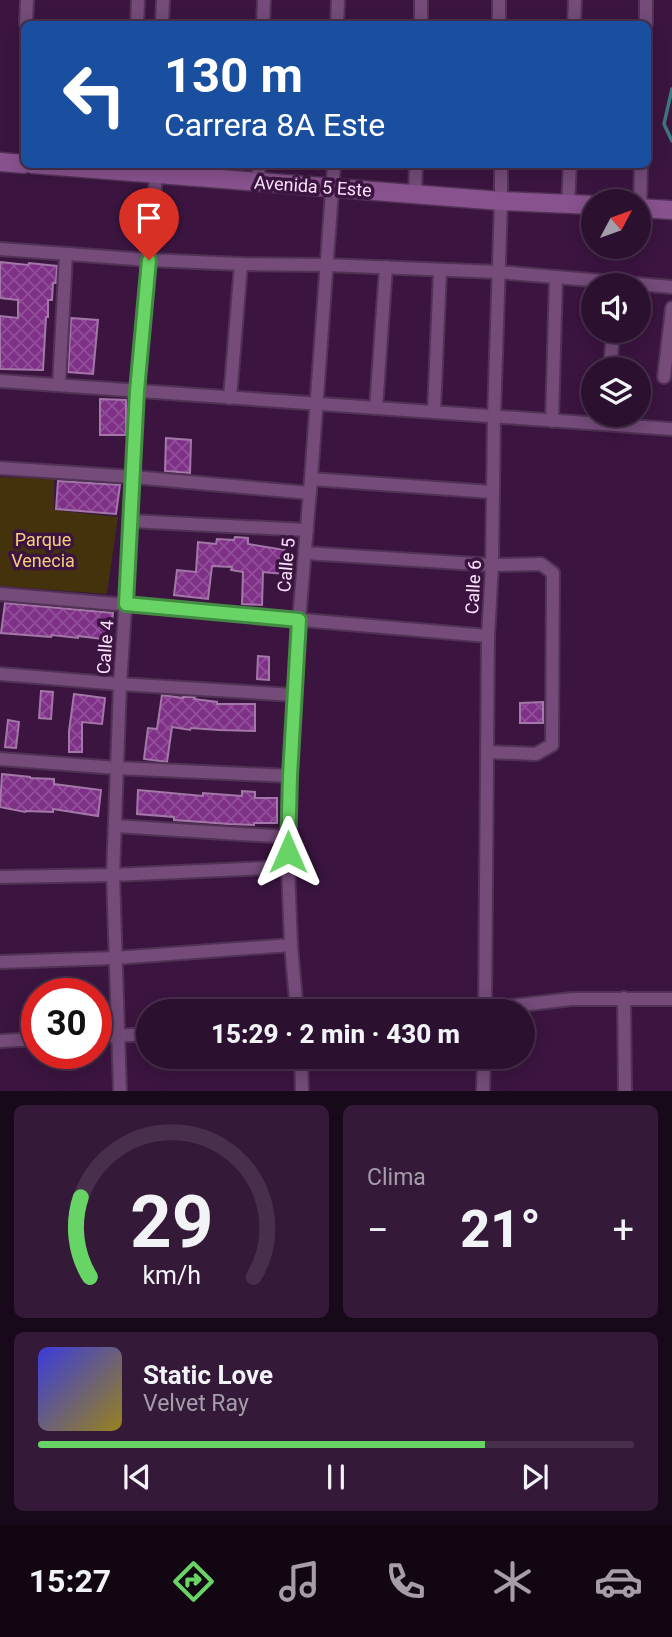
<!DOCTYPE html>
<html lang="es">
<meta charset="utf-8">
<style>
body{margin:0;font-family:Roboto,sans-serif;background:#341938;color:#f1f3f6;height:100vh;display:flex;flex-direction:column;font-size:26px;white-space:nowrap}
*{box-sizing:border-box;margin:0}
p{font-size:23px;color:#a69dab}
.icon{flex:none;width:38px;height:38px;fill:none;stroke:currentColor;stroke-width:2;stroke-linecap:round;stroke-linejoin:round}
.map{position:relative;height:1091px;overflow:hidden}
.panel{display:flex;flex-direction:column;gap:14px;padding:14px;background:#18091a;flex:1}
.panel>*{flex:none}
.top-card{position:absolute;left:21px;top:21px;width:630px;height:147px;border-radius:10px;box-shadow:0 4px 18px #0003,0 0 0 2px #48304c;background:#1a4fa0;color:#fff;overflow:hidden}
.needle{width:46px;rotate:49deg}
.controls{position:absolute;left:581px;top:189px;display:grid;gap:14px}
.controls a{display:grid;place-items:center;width:70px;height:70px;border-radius:50%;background:#2c1030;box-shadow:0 4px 18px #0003,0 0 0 2px #48304c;font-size:35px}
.speed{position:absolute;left:21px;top:978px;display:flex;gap:14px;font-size:35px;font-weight:700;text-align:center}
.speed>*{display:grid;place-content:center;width:91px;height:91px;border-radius:50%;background:#2c1030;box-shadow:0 4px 18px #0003,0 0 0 2px #48304c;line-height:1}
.speed .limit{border:10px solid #d22;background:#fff;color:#111}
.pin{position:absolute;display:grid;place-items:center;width:60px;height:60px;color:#fff;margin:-72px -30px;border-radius:50% 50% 50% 0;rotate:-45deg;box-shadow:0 0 7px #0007}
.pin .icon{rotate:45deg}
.me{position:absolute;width:77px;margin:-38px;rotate:0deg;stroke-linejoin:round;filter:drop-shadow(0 0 5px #0008)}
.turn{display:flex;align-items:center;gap:24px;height:147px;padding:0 28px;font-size:32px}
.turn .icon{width:91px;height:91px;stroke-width:2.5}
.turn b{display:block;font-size:49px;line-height:60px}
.big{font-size:52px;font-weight:800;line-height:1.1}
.panel .tile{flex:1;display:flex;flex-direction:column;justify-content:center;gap:10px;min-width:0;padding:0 24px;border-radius:10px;background:#341938}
.panel .dial{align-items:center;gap:0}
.dial svg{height:182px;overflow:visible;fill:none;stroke:#48304c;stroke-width:7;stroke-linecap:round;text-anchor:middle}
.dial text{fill:#f1f3f6;stroke:none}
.song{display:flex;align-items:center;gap:21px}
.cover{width:84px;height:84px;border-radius:10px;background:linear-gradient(135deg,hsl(240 70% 55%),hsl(50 70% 35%))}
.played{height:7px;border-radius:4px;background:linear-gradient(90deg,#67d465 75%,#48304c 75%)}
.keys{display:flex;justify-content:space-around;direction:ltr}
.heat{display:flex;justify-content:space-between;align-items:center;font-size:38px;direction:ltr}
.panel .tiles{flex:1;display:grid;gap:14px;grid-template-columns:1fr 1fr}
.tile:last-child{grid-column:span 2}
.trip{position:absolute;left:136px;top:999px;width:399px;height:70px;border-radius:35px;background:#2c1030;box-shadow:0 4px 18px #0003,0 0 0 2px #48304c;font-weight:800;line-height:70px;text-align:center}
.menu{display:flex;height:112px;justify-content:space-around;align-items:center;background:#120613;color:#a69dab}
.menu .icon{width:49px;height:49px}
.menu .selected{color:#67d465}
.menu b{font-size:32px;color:#f1f3f6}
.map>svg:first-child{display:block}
</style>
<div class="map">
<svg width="672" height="1091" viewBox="0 0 672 1091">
<defs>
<pattern id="building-cross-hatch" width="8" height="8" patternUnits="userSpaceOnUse" patternTransform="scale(1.75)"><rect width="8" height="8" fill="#7f3188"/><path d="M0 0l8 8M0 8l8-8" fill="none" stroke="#924f9a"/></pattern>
</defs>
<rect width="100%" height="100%" fill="#3b1540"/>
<path fill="#43320c" d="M0,477L54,479V510L118,517L107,594L0,586Z"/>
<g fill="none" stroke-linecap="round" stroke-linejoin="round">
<path stroke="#3c777c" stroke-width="3.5" d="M672,89L664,124L672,141"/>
</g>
<g fill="url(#building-cross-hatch)" stroke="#a377a7" stroke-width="2">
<path d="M0,262L28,265L29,263L57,266L56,283H53L52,300H48V317H46L43,370L0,369V316L18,318V300L0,298Z"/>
<path d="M71,318L98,320L93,374L68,372Z"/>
<path d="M100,399L126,400V435H100Z"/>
<path d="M166,438L191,440L190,473L165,471Z"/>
<path d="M58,481L120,485L116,514L56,509Z"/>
<path d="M235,537L248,538V544L285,550L283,574L263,572L262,605L242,604L243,572L231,570L232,567L212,566L208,599L174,595L177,570L196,572L198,542L216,544L217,539L234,540Z"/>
<path d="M5,603L113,613L110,640L78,636V638L52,635L51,637L1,633Z"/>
<path d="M258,656L269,657V680L257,679Z"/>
<path d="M41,691L53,692L51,719L39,718Z"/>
<path d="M74,694L105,698L102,724L82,722V752H69V731Z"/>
<path d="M162,695L183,698V697H195L194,699L217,702V704H255V731L219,730L191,728L190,730L172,727L167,762L144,759L148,728L157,729Z"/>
<path d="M543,702V723H520V703Z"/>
<path d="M8,720L19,722L16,748L5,747Z"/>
<path d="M2,774L30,777V778L54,779V784L101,790L98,816L53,809V812L26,811L25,812L0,807Z"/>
<path d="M138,790L203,796V793L242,796V791L255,792V798H277V823H254V825L229,824L174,820V817L137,814Z"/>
</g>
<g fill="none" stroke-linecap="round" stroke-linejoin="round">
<defs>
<g id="street">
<path d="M499,0V24"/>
<path d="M26,24L27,0"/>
<path d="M137,24L138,0"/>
<path d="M162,24L163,0"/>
<path d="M263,24L264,0"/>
<path d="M337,24L338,0"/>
<path d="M421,24V0"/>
<path d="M574,24L575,0"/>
<path d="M646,24V0"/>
<path d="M258,182L259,164"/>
<path d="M415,193L416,164"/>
<path d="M568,204L570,164"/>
<path d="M640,208L641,164"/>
<path d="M0,249L149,260L241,264L327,265L498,272L672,287"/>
<path d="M610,369L613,331"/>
<path d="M664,377L672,308"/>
<path d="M0,381L672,429"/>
<path d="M59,385L66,254"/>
<path d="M230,398L241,264"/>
<path d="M376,408L386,267"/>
<path d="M434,412L440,270"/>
<path d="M552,421L556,277"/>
<path d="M0,468L133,477L310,493"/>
<path d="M311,479L492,492"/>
<path d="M131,521L307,530"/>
<path d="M305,553L492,565L541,564L553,573L552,745L536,754L488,752"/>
<path d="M0,594L488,636"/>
<path d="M0,674L120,684L294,695"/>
<path d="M0,759L117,768L290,776"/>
<path d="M115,826L288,837"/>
<path d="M0,877L113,875L288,867"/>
<path d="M0,962L115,958L291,945"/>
<path d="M624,998L625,1091"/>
<path d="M485,1009L572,999H672"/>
<path d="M297,1012L291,945L288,867L290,776L299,620L311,479L334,164"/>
<path d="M485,1012L488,636L492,565L494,417L501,201V164"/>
<path d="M96,1037L149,1034"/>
<path d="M0,1041L37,1039"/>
<path d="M301,1057L302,1091"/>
<path d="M120,1091L113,875L120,684L131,521L137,391L157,164"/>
<path d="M483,1091L484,1057"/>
</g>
<g id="secondary">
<path d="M0,162L24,164"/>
<path d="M32,164L501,201L593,205"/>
<path d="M639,208L672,210"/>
</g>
</defs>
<use href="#street" stroke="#513255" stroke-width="16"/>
<use href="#secondary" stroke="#513255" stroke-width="21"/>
<use href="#street" stroke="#744b79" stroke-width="12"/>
<use href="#secondary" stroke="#88528e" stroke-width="18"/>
</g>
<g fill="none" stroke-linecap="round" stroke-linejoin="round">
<defs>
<path id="route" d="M149,260L137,391L126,604L299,620L290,776L288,852"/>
</defs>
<use href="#route" stroke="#438a42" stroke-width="18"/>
<use href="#route" stroke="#67d465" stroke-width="12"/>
</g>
<g text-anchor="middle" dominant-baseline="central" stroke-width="7" stroke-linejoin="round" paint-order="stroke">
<g font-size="18" fill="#fbe2fd" stroke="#3b1540">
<text transform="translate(313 186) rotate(4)">Avenida 5 Este</text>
<text transform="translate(286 565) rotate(-85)">Calle 5</text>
<text transform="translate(473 587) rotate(-87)">Calle 6</text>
<text transform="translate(105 647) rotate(-86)">Calle 4</text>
</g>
<g font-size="18" fill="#f7cd7b" stroke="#3b1540">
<text x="43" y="539">Parque<tspan x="43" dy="21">Venecia</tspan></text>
</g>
</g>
</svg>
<div class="controls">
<a><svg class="needle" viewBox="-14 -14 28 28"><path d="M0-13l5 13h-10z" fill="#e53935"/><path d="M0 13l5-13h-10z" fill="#a69dab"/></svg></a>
<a><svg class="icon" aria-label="sound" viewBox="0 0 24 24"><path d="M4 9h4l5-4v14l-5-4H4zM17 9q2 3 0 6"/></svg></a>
<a><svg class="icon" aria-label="layers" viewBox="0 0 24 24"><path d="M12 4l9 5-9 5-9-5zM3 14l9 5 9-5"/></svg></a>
</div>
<div class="speed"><div class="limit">30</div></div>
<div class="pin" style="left:149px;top:260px;background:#d93025"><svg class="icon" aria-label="arrive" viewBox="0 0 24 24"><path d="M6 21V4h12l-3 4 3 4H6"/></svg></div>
<svg class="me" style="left:288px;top:852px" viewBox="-20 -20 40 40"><path d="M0-17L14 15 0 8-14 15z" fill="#67d465" stroke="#fff" stroke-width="4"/></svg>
<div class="trip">15:29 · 2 min · 430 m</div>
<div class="top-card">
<div class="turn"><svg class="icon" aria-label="left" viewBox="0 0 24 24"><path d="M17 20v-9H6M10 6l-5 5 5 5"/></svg><div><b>130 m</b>Carrera 8A Este</div></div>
</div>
</div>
<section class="panel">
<div class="tiles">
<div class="tile dial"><svg viewBox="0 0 100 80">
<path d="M14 69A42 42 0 1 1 86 69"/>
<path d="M14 69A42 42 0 0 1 10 34" stroke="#67d465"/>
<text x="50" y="56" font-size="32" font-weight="700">29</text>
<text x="50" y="72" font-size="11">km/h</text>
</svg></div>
<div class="tile"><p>Clima</p>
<div class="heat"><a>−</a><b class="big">21°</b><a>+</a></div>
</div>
<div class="tile">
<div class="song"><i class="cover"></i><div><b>Static Love</b><p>Velvet Ray</p></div></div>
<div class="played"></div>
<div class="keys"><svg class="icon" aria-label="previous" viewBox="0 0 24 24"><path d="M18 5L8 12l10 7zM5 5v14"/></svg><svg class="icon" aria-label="pause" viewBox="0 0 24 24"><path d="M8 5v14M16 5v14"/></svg><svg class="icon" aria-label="next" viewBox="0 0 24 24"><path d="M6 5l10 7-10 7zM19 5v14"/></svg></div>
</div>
</div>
</section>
<nav class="menu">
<b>15:27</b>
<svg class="icon selected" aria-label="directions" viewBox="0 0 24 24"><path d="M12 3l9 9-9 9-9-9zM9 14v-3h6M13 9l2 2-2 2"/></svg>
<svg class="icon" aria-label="music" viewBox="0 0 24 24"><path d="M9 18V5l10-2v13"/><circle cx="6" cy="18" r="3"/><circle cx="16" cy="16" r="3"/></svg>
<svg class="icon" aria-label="phone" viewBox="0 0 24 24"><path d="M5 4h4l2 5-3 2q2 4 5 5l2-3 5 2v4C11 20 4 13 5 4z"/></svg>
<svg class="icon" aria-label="climate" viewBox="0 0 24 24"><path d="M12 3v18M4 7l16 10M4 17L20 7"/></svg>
<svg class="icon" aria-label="car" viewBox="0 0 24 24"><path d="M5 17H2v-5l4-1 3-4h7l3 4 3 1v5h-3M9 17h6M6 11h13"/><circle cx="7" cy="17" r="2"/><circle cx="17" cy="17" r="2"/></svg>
</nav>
